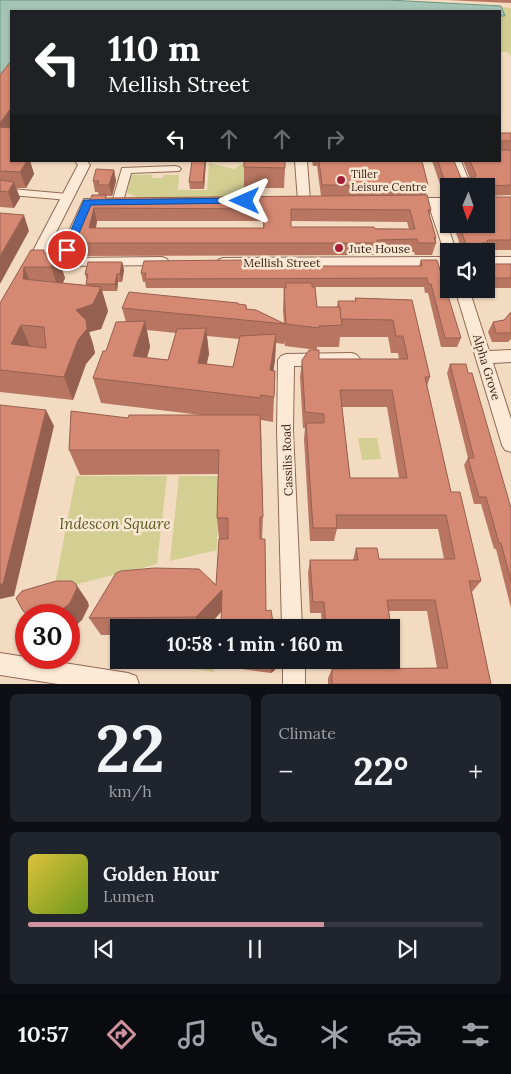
<!DOCTYPE html>
<meta charset="utf-8">
<style>
body{margin:0;font-family:Lora,serif;background:#20242c;color:#f1f3f6;height:100vh;display:flex;flex-direction:column;font-size:19px;white-space:nowrap}
*{box-sizing:border-box;margin:0}
p{font-size:16px;color:#9ea1a6}
.icon{flex:none;width:28px;height:28px;fill:none;stroke:currentColor;stroke-width:2;stroke-linecap:round;stroke-linejoin:round}
.map{position:relative;height:684px;overflow:hidden}
.sheet{display:flex;flex-direction:column;gap:10px;padding:10px;background:#0d0f14;flex:1}
.sheet>*{flex:none}
.banner{position:absolute;left:10px;top:10px;width:491px;height:152px;border-radius:0px;box-shadow:0 1px 4px #0004;background:#202124;color:#fff;overflow:hidden}
.needle{width:32px;rotate:182deg}
.tools{position:absolute;left:440px;top:178px;display:grid;gap:10px}
.tools a{display:grid;place-items:center;width:55px;height:55px;border-radius:0px;background:#171b24;box-shadow:0 1px 4px #0004;font-size:25px}
.speed{position:absolute;left:15px;top:604px;display:flex;gap:10px;font-size:25px;font-weight:700;text-align:center}
.speed>*{display:grid;place-content:center;width:65px;height:65px;border-radius:50%;background:#171b24;box-shadow:0 1px 4px #0004;line-height:1}
.speed .limit{border:8px solid #d22;background:#fff;color:#111}
.pin{position:absolute;display:grid;place-items:center;width:42px;height:42px;color:#fff;margin:-21px;border:2px solid #fff;border-radius:50%;box-shadow:0 1px 5px #0007}
.me{position:absolute;width:55px;margin:-28px;rotate:270deg;stroke-linejoin:round;filter:drop-shadow(0 0 4px #0008)}
.turn{display:flex;align-items:center;gap:18px;height:105px;padding:0 15px;font-size:22px}
.turn .icon{width:65px;height:65px;stroke-width:2.5}
.turn b{display:block;font-size:35px;line-height:42px}
.lanes{display:flex;align-items:center;height:48px;padding:0 15px;background:#0003;justify-content:center;gap:25px;direction:ltr}
.lanes .off{opacity:.35}
.big{font-size:38px;font-weight:800;line-height:1.1}
.sheet .tile{flex:1;display:flex;flex-direction:column;justify-content:center;gap:8px;min-width:0;padding:0 18px;border-radius:8px;background:#20242c}
.sheet .dial{align-items:center;gap:0}
.dial b{font-size:65px;line-height:1}
.song{display:flex;align-items:center;gap:15px}
.cover{width:60px;height:60px;border-radius:8px;background:linear-gradient(135deg,hsl(50 70% 55%),hsl(80 70% 35%))}
.played{height:5px;border-radius:2px;background:linear-gradient(90deg,#cf93a0 65%,#363941 65%)}
.keys{display:flex;justify-content:space-around;direction:ltr}
.heat{display:flex;justify-content:space-between;align-items:center;font-size:28px;direction:ltr}
.sheet .tiles{flex:1;display:grid;gap:10px;grid-template-columns:1fr 1fr}
.tile:last-child{grid-column:span 2}
.trip{position:absolute;left:110px;top:619px;width:290px;height:50px;border-radius:0px;background:#171b24;box-shadow:0 1px 4px #0004;font-weight:800;line-height:50px;text-align:center}
.tabs{display:flex;height:80px;justify-content:space-around;align-items:center;background:#090b0e;color:#9ea1a6}
.tabs .icon{width:35px;height:35px}
.tabs .active{color:#cf93a0}
.tabs b{font-size:22px;color:#f1f3f6}
.map>svg:first-child{display:block}
</style>
<div class="map">
<svg width="511" height="684" viewBox="0 0 511 684">
<rect width="100%" height="100%" fill="#f3dbc1"/>
<g fill="#d3cf93">
<path d="M502,7L511,8V56L507,52H500V16L505,15Z"/>
<path d="M209,163L234,169L244,163V197H136L127,193L131,175H153L152,178H163V175H179L178,190H207Z"/>
<path d="M358,438H377L381,459L362,460Z"/>
<path d="M76,476H167L157,564L54,590Z"/>
<path d="M179,476H219L217,550L170,561Z"/>
<path d="M173,660H214V672L173,666Z"/>
</g>
<path fill="#a4c5b5" stroke="#6a9582" d="M0,0H388L501,6L505,16H500V11H11V71L0,85Z"/>
<g fill="none" stroke-linecap="round" stroke-linejoin="round">
<defs>
<path id="pedestrian" d="M0,188L68,194L73,197L68,200L0,194Z"/>
<g id="minor">
<path d="M75,161H87L90,165L38,268L36,271H26L24,268L78,165Z"/>
<path d="M295,161H307L310,201L304,205L298,201Z"/>
<path d="M449,161H461L471,186H459Z"/>
<path d="M175,166L179,167L181,169L179,171L131,173L122,205L92,206L70,258L162,257L167,259L169,262L167,265L56,266L54,263L84,199H113L122,168Z"/>
<path d="M410,198H449V206H441L456,251H449V255L445,254L429,206L406,205L404,202Z"/>
<path d="M449,257V267L223,268L218,266L216,263L218,260L223,258Z"/>
<rect x="486" y="257" width="25" height="10"/>
<path d="M455,289H469L489,351L511,350V362L493,363L511,419V452L505,450L502,445Z"/>
<path d="M352,353L357,355L360,359L357,363L352,365L294,366L293,430L302,628H282L277,430L278,360L281,356L286,354Z"/>
<path d="M0,653L128,673L136,676L139,684H58L0,675Z"/>
<rect x="283" y="660" width="22" height="24"/>
</g>
</defs>
<use href="#pedestrian" stroke="#8f6a56" stroke-width="2"/>
<use href="#minor" stroke="#8f6a56" stroke-width="2"/>
<use href="#pedestrian" fill="#fdead6" fill-rule="evenodd"/>
<use href="#minor" fill="#fdead6" fill-rule="evenodd"/>
</g>
<g fill="#b87662" fill-rule="evenodd">
<path d="M447,0H511V3Z"/>
<path d="M0,75L11,161H30L34,174L26,188H16L20,198L14,208L0,207Z"/>
<path d="M500,133H511V195L488,196L489,197H511V250H485V251H462L453,224H486V186H449V197L444,196L432,161H454L461,178H470L463,161H500Z"/>
<path d="M206,161L204,189H190L189,182Z"/>
<path d="M244,161L285,168L284,188H244Z"/>
<path d="M312,161H422L428,185L426,195L431,210L429,216L436,238V243L432,255H415L414,252H375V255L75,256L71,243L99,195L98,192H95L93,181L114,170L116,181L112,196H106L107,198L321,196L317,166H313ZM97,221H263V228H96ZM291,221L407,222L409,229L291,227Z"/>
<path d="M31,250L45,253L57,254L65,278L63,283L86,285L87,281L85,274L122,262L124,270L122,282H118L117,291H102L108,311L101,329L89,332L93,344L95,353L86,364L73,400L0,392V303Z"/>
<path d="M486,257L489,264H511V288H486Z"/>
<path d="M421,260L461,338L457,347H441L428,293H425L424,287H315L317,307H337L338,301H355V298L412,300L430,377L427,386L451,492L481,581L472,592L491,684H328V678L332,669L437,668L427,611H389L391,628H322L321,613H310L308,573L310,560H353L356,548L379,559H444L438,529H337L334,541H310L304,439L305,428H303L300,377L302,360L399,359L398,353H391L388,337H340L339,347H317V350L285,346L284,341V344L276,343L275,360L273,370L275,371L273,422L261,420L263,517L262,539L221,612L207,628H119V635H101L89,618L216,585L219,539L217,518L218,474L80,475L69,450L128,418L201,415L101,403L93,378L106,351L126,322L122,308L238,303V305H246L247,309L284,323L283,310L284,288H286H146L145,282H143L141,273L243,266H419ZM147,330L176,333L168,360L147,358L150,347ZM207,336L239,339L233,367L206,364L209,354ZM342,407H387L399,478H350Z"/>
<path d="M511,312V339L508,342H492L488,332L493,322L504,320Z"/>
<path d="M450,364L511,508V608L496,549H494L481,504H474L464,465L468,458L447,373Z"/>
<path d="M222,660H276L275,670L271,673L235,668L233,662L223,663Z"/>
</g>
<g fill="#966050">
<path d="M11,108V130L0,135V123Z"/>
<path d="M27,161H30L34,174L26,188L20,172Z"/>
<path d="M205,161H206L204,189L203,182Z"/>
<path d="M114,170L116,181L112,196L109,185Z"/>
<path d="M14,182L20,198L14,208L8,192Z"/>
<path d="M94,208L97,221L93,240L89,228Z"/>
<path d="M24,215L29,231L0,284V256Z"/>
<path d="M57,254L65,278L59,291L51,267Z"/>
<path d="M122,262L124,270L122,282L120,274Z"/>
<path d="M24,267L34,291L23,279Z"/>
<path d="M117,274L118,282L117,291L115,284Z"/>
<path d="M101,287L108,311L101,329L89,332L93,344L95,353L86,364L73,400L64,377L76,310Z"/>
<path d="M145,321L150,347L139,382L133,356Z"/>
<path d="M21,325L31,349L11,344Z"/>
<path d="M206,328L209,354L201,389L198,363Z"/>
<path d="M276,334L275,360L270,395V370Z"/>
<path d="M46,410L54,426L14,596L0,599V584Z"/>
<path d="M76,584L88,602L89,606L82,620L69,632V615H56Z"/>
<path d="M222,590L224,608L207,628H199L196,617Z"/>
<path d="M272,660H276L275,670L271,673Z"/>
</g>
<g fill="#d68972" stroke="#966050" fill-rule="evenodd">
<path d="M11,61V108L0,123V75Z"/>
<path d="M0,127L11,128V161H27L20,172L0,171Z"/>
<path d="M500,133H511V141H502V150H511V185L488,186V195L489,197H511V240H487L488,243H482L485,251H468L459,224H486V186L449,187L446,186L438,161H454L461,178H474L476,175L470,161H500Z"/>
<path d="M192,161H205L203,182H189Z"/>
<path d="M244,161H285V168L244,167Z"/>
<path d="M319,161H422L428,185H322Z"/>
<path d="M96,169L114,170L109,185H97L99,181H93Z"/>
<path d="M0,180L14,182L8,192L0,191Z"/>
<path d="M92,195H106L105,198L427,195L431,210H428L436,238H434L436,243H418L417,239L377,240V243H71ZM94,208L263,209L264,228H89ZM291,209L410,210L415,229H375L374,227H291Z"/>
<path d="M0,213L24,215L0,256Z"/>
<path d="M31,250H44V253L57,254L51,267H24L23,279L101,287L93,304L76,310L86,320L87,329L78,340L64,377L0,370V303ZM21,325L44,327L46,348L11,344Z"/>
<path d="M486,257L489,264H511V278H486Z"/>
<path d="M243,260V266H422L421,260H437L461,338H445L431,284H428L427,278L145,279L146,273H141L144,261Z"/>
<path d="M88,262H122L120,274H117L115,284H86L88,274H85Z"/>
<path d="M286,283H312V287H315L317,307H340L342,325L319,326V328L286,324L284,288H286Z"/>
<path d="M129,292L238,303V304L246,305V309L256,310L285,324L122,308Z"/>
<path d="M355,298L412,300L430,377H425L451,492H460L481,581H469L491,684H332V669L448,668L435,600H387L391,628H326L324,602H313L310,560H358L356,548H377L379,559H455L446,515H336L337,528H313L306,423H324V414L305,412L302,360L309,350H319V359H408L403,336H396L393,320L341,319L340,307H339L338,301H356ZM340,390H392L407,478H350Z"/>
<path d="M511,312V333H496L493,322L504,320Z"/>
<path d="M145,321L133,356L168,360L177,329L206,328L198,363L233,367L240,336L276,334L270,370L275,371L274,397L261,395L260,398L93,378L103,351H106L116,322Z"/>
<path d="M450,364H466L468,373H472L511,508V581L501,543H499L486,497H479L468,458H474Z"/>
<path d="M0,405L46,410L3,584H0Z"/>
<path d="M71,411L128,418L129,415H260L263,517H260V539H265L266,611L271,610L274,628H221L222,590L196,617L89,618L116,573L121,571L154,568L199,569L216,585L219,539H228V518H217L219,450H69Z"/>
<path d="M56,581H72L76,584L77,588L70,603L56,615H29L23,611L16,598L22,591Z"/>
<path d="M391,628L394,648H391Z"/>
</g>
<path fill="#1a73e8" stroke="#114b97" d="M245,198L250,201L248,203L91,205L71,252H64L62,250L84,200Z"/>
<g fill="#a61e38" stroke="#fae7d2" stroke-width="2">
<circle cx="341" cy="180" r="5"/>
<circle cx="339" cy="248" r="5"/>
</g>
<g text-anchor="middle" dominant-baseline="central" stroke-width="5" stroke-linejoin="round" paint-order="stroke">
<g font-size="11" fill="#3d261c" stroke="#fae7d2" text-anchor="start">
<text x="351" y="174">Tiller<tspan x="351" dy="13">Leisure Centre</tspan></text>
</g>
<g font-size="12" fill="#3d261c" stroke="#fae7d2" text-anchor="start">
<text x="349" y="248">Jute House</text>
</g>
<g font-size="12" fill="#3d261c" stroke="#fae7d2">
<text x="282" y="262">Mellish Street</text>
<text transform="translate(487 367) rotate(73)">Alpha Grove</text>
<text transform="translate(287 460) rotate(-92)">Cassilis Road</text>
</g>
<g font-size="15" font-style="italic" fill="#585c20" stroke="#fae7d2">
<text x="115" y="523">Indescon Square</text>
</g>
</g>
</svg>
<div class="tools">
<a><svg class="needle" viewBox="-14 -14 28 28"><path d="M0-13l5 13h-10z" fill="#e53935"/><path d="M0 13l5-13h-10z" fill="#9ea1a6"/></svg></a>
<a><svg class="icon" aria-label="sound" viewBox="0 0 24 24"><path d="M4 9h4l5-4v14l-5-4H4zM17 9q2 3 0 6"/></svg></a>
</div>
<div class="speed"><div class="limit">30</div></div>
<div class="pin" style="left:67px;top:250px;background:#d93025"><svg class="icon" aria-label="arrive" viewBox="0 0 24 24"><path d="M6 21V4h12l-3 4 3 4H6"/></svg></div>
<svg class="me" style="left:245px;top:201px" viewBox="-20 -20 40 40"><path d="M0-17L14 15 0 8-14 15z" fill="#1a73e8" stroke="#fff" stroke-width="4"/></svg>
<div class="trip">10:58 · 1 min · 160 m</div>
<div class="banner">
<div class="turn"><svg class="icon" aria-label="left" viewBox="0 0 24 24"><path d="M17 20v-9H6M10 6l-5 5 5 5"/></svg><div><b>110 m</b>Mellish Street</div></div>
<div class="lanes"><svg class="icon" aria-label="left" viewBox="0 0 24 24"><path d="M17 20v-9H6M10 6l-5 5 5 5"/></svg><svg class="icon off" aria-label="ahead" viewBox="0 0 24 24"><path d="M12 20V5M6 11l6-6 6 6"/></svg><svg class="icon off" aria-label="ahead" viewBox="0 0 24 24"><path d="M12 20V5M6 11l6-6 6 6"/></svg><svg class="icon off" aria-label="right" viewBox="0 0 24 24"><path d="M7 20v-9h11M14 6l5 5-5 5"/></svg></div>
</div>
</div>
<section class="sheet">
<div class="tiles">
<div class="tile dial"><b>22</b><p>km/h</p></div>
<div class="tile"><p>Climate</p>
<div class="heat"><a>−</a><b class="big">22°</b><a>+</a></div>
</div>
<div class="tile">
<div class="song"><i class="cover"></i><div><b>Golden Hour</b><p>Lumen</p></div></div>
<div class="played"></div>
<div class="keys"><svg class="icon" aria-label="previous" viewBox="0 0 24 24"><path d="M18 5L8 12l10 7zM5 5v14"/></svg><svg class="icon" aria-label="pause" viewBox="0 0 24 24"><path d="M8 5v14M16 5v14"/></svg><svg class="icon" aria-label="next" viewBox="0 0 24 24"><path d="M6 5l10 7-10 7zM19 5v14"/></svg></div>
</div>
</div>
</section>
<nav class="tabs">
<b>10:57</b>
<svg class="icon active" aria-label="directions" viewBox="0 0 24 24"><path d="M12 3l9 9-9 9-9-9zM9 14v-3h6M13 9l2 2-2 2"/></svg>
<svg class="icon" aria-label="music" viewBox="0 0 24 24"><path d="M9 18V5l10-2v13"/><circle cx="6" cy="18" r="3"/><circle cx="16" cy="16" r="3"/></svg>
<svg class="icon" aria-label="phone" viewBox="0 0 24 24"><path d="M5 4h4l2 5-3 2q2 4 5 5l2-3 5 2v4C11 20 4 13 5 4z"/></svg>
<svg class="icon" aria-label="climate" viewBox="0 0 24 24"><path d="M12 3v18M4 7l16 10M4 17L20 7"/></svg>
<svg class="icon" aria-label="car" viewBox="0 0 24 24"><path d="M5 17H2v-5l4-1 3-4h7l3 4 3 1v5h-3M9 17h6M6 11h13"/><circle cx="7" cy="17" r="2"/><circle cx="17" cy="17" r="2"/></svg>
<svg class="icon" aria-label="filters" viewBox="0 0 24 24"><path d="M4 7h16M4 17h16"/><circle cx="9" cy="7" r="2"/><circle cx="15" cy="17" r="2"/></svg>
</nav>
